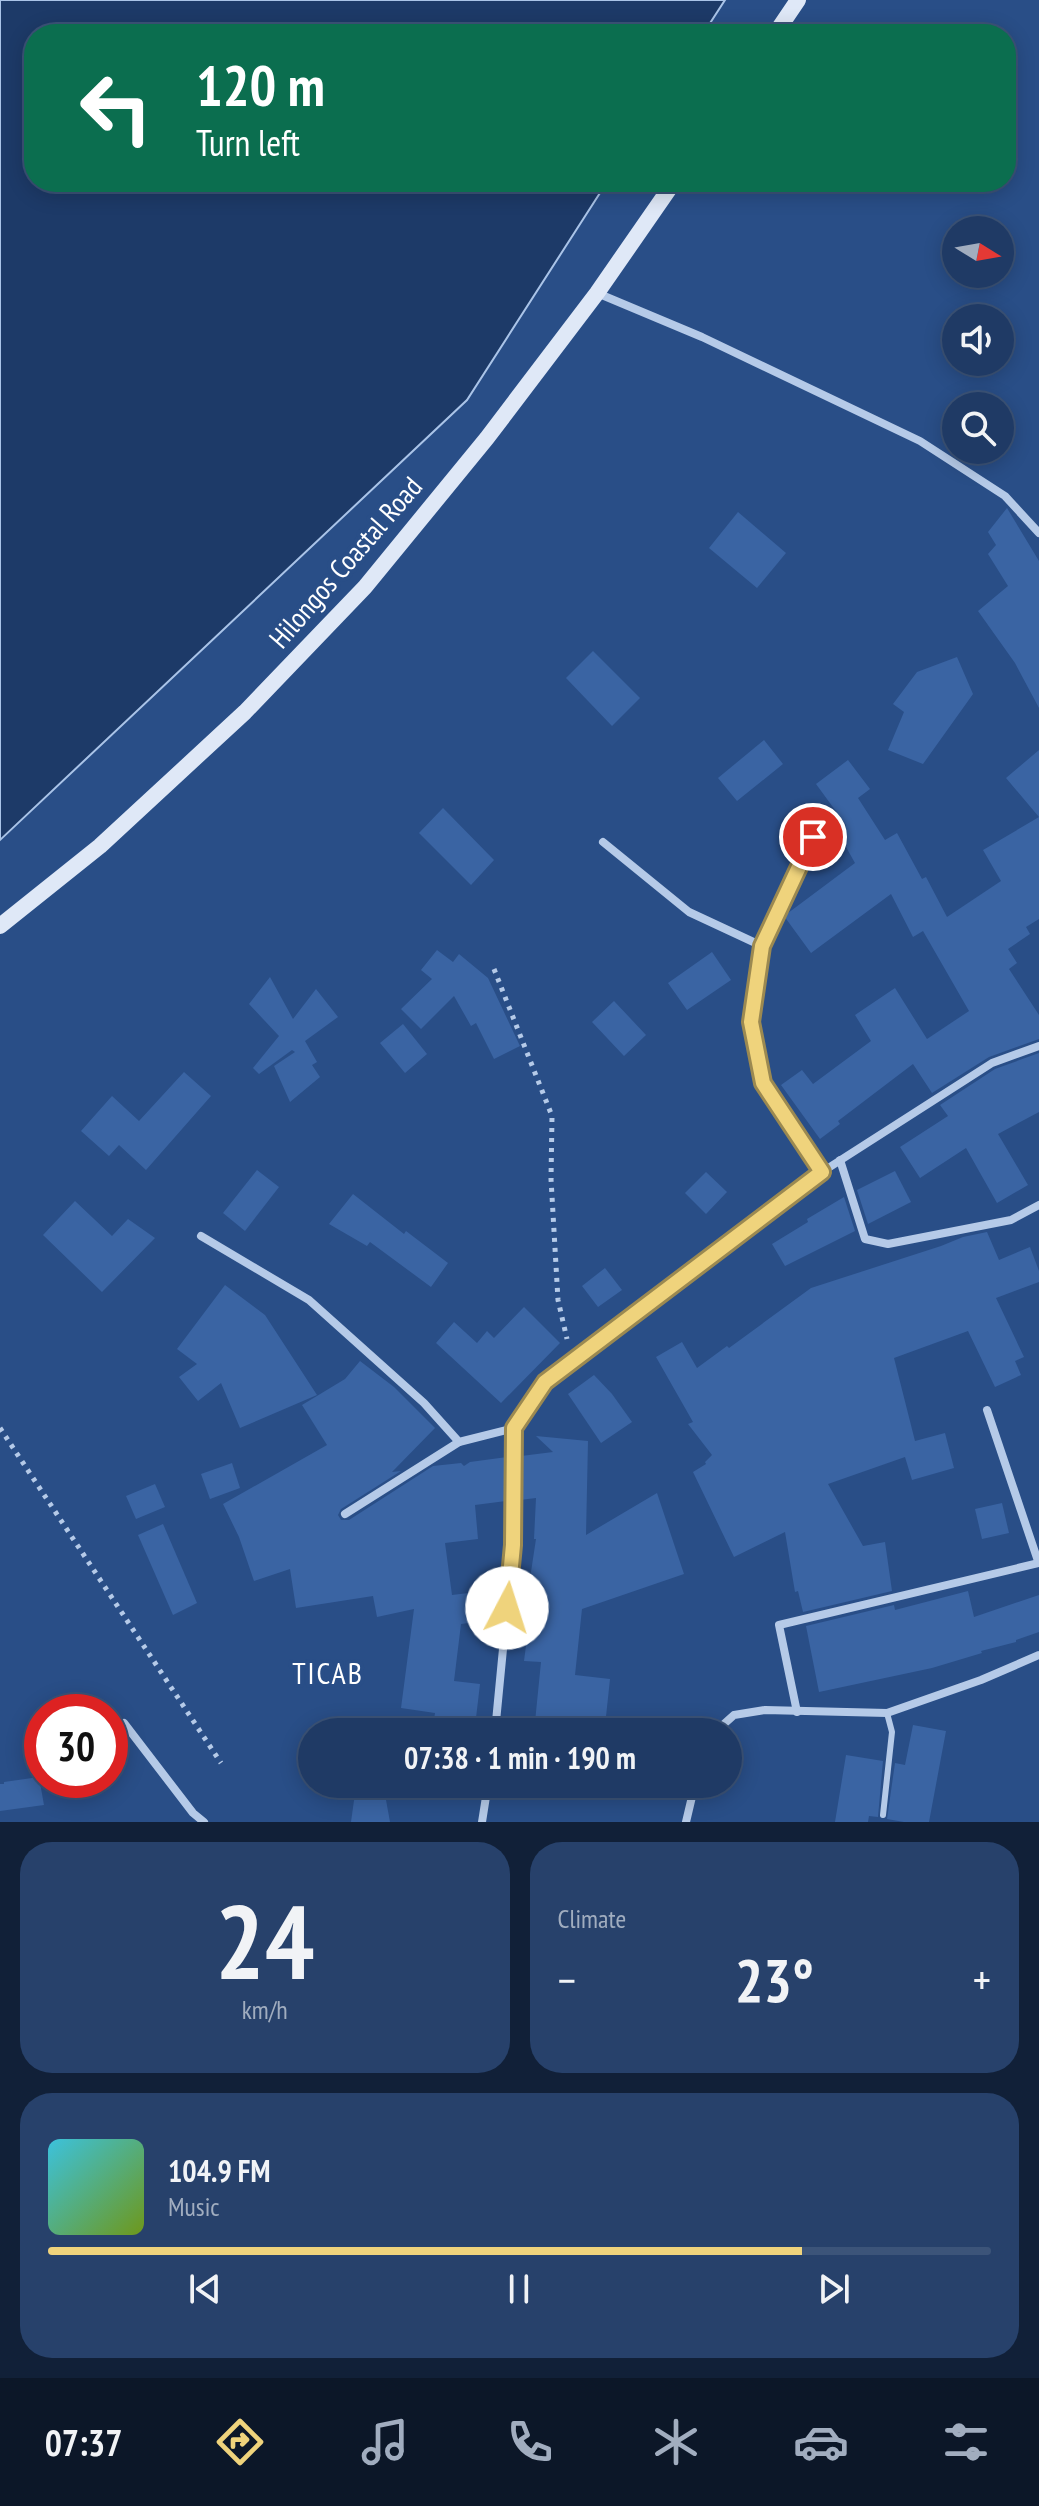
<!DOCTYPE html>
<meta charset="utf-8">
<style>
body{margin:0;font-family:"PT Sans Narrow",sans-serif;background:#27416b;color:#f1f3f6;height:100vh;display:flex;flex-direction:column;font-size:30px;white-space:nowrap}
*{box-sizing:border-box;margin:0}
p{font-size:26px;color:#a1adbf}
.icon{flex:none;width:44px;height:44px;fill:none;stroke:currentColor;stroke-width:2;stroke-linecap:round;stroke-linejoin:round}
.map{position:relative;height:1822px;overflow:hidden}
.drawer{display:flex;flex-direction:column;gap:20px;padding:20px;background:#112038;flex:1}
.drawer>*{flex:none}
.hud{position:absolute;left:24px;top:24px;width:992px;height:168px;border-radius:32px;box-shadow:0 4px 20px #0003,0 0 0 2px #3c5479;background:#0b6e4f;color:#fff;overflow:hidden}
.needle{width:52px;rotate:101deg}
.tools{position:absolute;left:942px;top:216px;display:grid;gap:16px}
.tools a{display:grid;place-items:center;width:72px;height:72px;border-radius:50%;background:#1f3a65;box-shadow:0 4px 20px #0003,0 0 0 2px #3c5479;font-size:40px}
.speed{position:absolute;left:24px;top:1694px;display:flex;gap:16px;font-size:40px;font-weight:700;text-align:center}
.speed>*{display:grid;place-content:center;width:104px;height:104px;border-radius:50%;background:#1f3a65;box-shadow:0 4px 20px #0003,0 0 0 2px #3c5479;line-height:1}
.speed .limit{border:12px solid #d22;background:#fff;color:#111}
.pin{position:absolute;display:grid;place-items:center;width:68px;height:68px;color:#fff;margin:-34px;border:4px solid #fff;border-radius:50%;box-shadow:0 2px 8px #0007}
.me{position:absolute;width:88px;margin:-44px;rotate:5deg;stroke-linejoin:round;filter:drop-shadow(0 0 6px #0008)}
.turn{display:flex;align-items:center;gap:28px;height:168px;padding:0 40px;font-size:36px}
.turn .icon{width:104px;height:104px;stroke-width:2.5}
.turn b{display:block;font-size:56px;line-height:68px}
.big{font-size:60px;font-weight:800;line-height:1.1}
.drawer .card{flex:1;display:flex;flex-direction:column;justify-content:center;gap:12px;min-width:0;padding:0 28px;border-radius:32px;background:#27416b}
.drawer .dial{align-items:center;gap:0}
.dial b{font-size:104px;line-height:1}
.song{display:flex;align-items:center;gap:24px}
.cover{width:96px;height:96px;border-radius:12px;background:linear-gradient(135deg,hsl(190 70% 55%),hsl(80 70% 35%))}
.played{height:8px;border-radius:4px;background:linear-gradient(90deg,#efd37c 80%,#3c5479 80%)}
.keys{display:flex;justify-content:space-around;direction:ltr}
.heat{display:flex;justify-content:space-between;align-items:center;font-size:44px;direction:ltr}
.drawer .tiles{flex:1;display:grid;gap:20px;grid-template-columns:1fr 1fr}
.card:last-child{grid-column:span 2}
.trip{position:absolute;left:298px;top:1718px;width:444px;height:80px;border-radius:40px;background:#1f3a65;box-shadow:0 4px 20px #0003,0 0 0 2px #3c5479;font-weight:800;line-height:80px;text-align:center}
.menu{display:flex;height:128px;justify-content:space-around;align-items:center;background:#0c1728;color:#a1adbf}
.menu .icon{width:56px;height:56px}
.menu .selected{color:#efd37c}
.menu b{font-size:36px;color:#f1f3f6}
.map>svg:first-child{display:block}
</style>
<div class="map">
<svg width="1039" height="1822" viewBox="0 0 1039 1822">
<rect width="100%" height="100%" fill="#294e87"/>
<path fill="#1d3a68" stroke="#aac4e8" stroke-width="2" d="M0,0H725L703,34H34V182H607L467,400L0,840Z"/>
<g fill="#3a64a3">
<path d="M1007,508L1039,561V708L1015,663L978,611L1008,586L988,554L996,545L988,532Z"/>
<path d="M738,512L786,553L757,588L709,548Z"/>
<path d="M593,651L640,698L612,726L566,678Z"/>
<path d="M957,657L973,694L923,764L888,750L904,712L893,704L917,672Z"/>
<path d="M764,740L783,764L737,801L718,778Z"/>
<path d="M1039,750V919L1026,927L1030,934L1008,949L1017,963L1009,969L1039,1015V1039L989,1057L932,1093L913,1064L838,1121L840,1124L820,1139L781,1085L802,1070L813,1084L871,1041L855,1015L895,988L927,1039L969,1011L923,931L913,937L891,894L811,953L784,916L855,863L837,831L846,825L816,784L848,760L870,789L858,798L885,840L897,833L922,879L926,877L947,917L1001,881L983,850L1039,817L1006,778Z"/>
<path d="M443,808L494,860L471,885L419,833Z"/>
<path d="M437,950L453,962L459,954L488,978L520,1046L494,1059L476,1023L471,1026L454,996L421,1029L401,1009L432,979L421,970Z"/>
<path d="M712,952L731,980L687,1010L668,983Z"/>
<path d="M270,977L293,1019L316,989L338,1017L305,1041L317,1062L312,1065L320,1077L290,1102L274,1066L295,1052L292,1050L259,1074L253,1068L279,1036L249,1004Z"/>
<path d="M614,1001L646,1035L624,1056L592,1022Z"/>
<path d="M403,1024L427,1054L405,1073L380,1043Z"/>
<path d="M1039,1053V1112L998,1134L1028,1185L997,1203L966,1148L920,1178L900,1147L948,1116L940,1105L995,1069Z"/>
<path d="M184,1072L211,1096L146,1170L119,1145L109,1156L81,1131L112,1096L139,1121Z"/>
<path d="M257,1170L279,1187L245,1231L223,1213Z"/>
<path d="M895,1171L911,1202L868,1224L857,1190Z"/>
<path d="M706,1172L727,1192L706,1214L685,1193Z"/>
<path d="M353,1194L404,1234L406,1231L448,1263L431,1287L370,1242L367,1246L329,1224Z"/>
<path d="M844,1197L855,1231L785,1266L772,1244L808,1222L807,1219Z"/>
<path d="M75,1201L112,1236L128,1219L155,1238L102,1292L43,1235Z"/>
<path d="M987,1232L999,1260L1030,1247L1039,1271V1282L996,1298L1024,1357L1015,1361L1021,1375L995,1387L968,1331L894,1358L915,1441L945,1433L954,1468L912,1480L905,1457L828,1484L863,1546L885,1542L892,1591L803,1612L798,1591L795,1592L785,1532L734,1557L693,1472L706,1464L705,1462L712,1455L688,1424L693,1422L656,1357L682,1342L697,1368L727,1346L729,1348L811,1288L941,1246L963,1237Z"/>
<path d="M605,1268L622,1290L598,1307L582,1286Z"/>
<path d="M225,1285L265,1315L317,1395L240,1428L221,1383L198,1401L179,1377L197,1364L177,1349Z"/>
<path d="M524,1307L560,1343L501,1403L436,1343L454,1322L477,1343L487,1331L494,1338Z"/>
<path d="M360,1361L394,1387L435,1428L392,1472L401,1471L341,1509L338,1515L341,1520H349L433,1466L461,1463L464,1466L470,1462L507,1457L506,1501L475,1505L478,1539L445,1543L452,1595L502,1589L499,1619L461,1624L454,1681L480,1684L476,1718L460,1716L457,1732H432L435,1713L401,1708L414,1609L377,1617L373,1596L296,1608L290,1569L254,1581L239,1537L223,1504L327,1445L302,1405L345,1379Z"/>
<path d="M594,1375L612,1394L632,1422L601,1443L568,1394Z"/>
<path d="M536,1436L588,1441L586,1535L657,1493L684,1574L582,1609L575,1675L610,1679L605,1726L591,1724L590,1732H534L541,1662L524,1661L530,1615L513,1617L516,1587L529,1585L536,1539H534L536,1498L520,1500L521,1456L553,1452Z"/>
<path d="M232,1463L240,1488L210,1499L201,1474Z"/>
<path d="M155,1484L165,1507L136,1519L126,1496Z"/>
<path d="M1002,1503L1009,1533L982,1539L975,1509Z"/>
<path d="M163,1524L197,1603L173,1615L138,1535Z"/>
<path d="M968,1591L974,1617L1039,1595V1632L1016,1640V1642L981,1651L982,1653L932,1668L819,1692L806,1626L894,1605L895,1610Z"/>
<path d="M913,1725L946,1731L929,1822H904L887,1819L895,1763L905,1765Z"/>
<path d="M846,1755L883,1761L878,1817L869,1816L868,1822H835Z"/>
<path d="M39,1777L44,1805L0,1811V1784H4V1782Z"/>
<path d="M356,1786L384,1789L390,1822H351Z"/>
</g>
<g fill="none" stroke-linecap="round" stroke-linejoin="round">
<g stroke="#b5cae8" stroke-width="5" stroke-dasharray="4 6" stroke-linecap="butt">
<path d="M494,969L552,1116L551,1179L558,1300L567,1339"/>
<path d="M0,1428L221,1763"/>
</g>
<path stroke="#b5cae8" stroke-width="6" d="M883,1815L892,1732L887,1713"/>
<g stroke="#b5cae8" stroke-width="8">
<path d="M597,293L702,337L920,441L1005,496L1039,533"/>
<path d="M813,837L762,946L751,1022L763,1083L822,1172"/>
<path d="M603,842L689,912L762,946"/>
<path d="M840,1160L865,1239L888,1244L1011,1220L1039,1205"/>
<path d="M201,1236L309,1300L424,1403L459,1442L514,1428"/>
<path d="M987,1410L1038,1561"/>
<path d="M345,1514L459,1442"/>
<path d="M797,1712L779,1625L1039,1563"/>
<path d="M124,1723L193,1813L204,1822"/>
<path d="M495,1732L513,1545L514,1428L545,1382L822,1172L992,1063L1039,1046"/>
<path d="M715,1732L734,1715L765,1710L887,1713L981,1680L1039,1655"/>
<path d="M661,1784L692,1792"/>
<path d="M482,1822L488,1784"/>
<path d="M686,1822L695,1784"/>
</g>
<g stroke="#dfe8f7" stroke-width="16">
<path d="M775,34L798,0"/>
<path d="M0,926L100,846L245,712L365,587L487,438L597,293L674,182"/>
</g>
</g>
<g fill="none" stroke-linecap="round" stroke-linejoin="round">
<defs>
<path id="route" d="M507,1608L513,1545L514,1428L545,1382L822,1172L763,1083L751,1022L762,946L813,837"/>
</defs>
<use href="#route" stroke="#9b8951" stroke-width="20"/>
<use href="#route" stroke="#efd37c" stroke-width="14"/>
</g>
<g text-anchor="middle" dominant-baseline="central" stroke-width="8" stroke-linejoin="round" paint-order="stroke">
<g font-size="28" fill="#fff" stroke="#294e87">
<text transform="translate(345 562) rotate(-49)">Hilongos Coastal Road</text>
</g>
<g font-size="30" letter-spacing="2" fill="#fff" stroke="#294e87">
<text x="328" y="1672">TICAB</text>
</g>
</g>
</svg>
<div class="tools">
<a><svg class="needle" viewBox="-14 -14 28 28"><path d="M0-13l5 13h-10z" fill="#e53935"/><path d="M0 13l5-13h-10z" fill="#a1adbf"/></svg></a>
<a><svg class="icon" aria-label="sound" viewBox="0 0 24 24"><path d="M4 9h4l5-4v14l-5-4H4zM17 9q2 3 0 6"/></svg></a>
<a><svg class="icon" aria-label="search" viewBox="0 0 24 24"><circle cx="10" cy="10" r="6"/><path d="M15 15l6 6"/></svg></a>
</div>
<div class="speed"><div class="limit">30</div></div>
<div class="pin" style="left:813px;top:837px;background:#d93025"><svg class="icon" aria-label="arrive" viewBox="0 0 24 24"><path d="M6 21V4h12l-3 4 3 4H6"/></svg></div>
<svg class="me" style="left:507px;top:1608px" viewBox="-20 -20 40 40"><circle r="19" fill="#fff"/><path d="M0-13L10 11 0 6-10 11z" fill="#efd37c"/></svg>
<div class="trip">07:38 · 1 min · 190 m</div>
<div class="hud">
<div class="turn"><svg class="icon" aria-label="left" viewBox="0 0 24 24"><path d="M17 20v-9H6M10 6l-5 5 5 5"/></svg><div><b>120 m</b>Turn left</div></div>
</div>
</div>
<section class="drawer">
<div class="tiles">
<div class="card dial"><b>24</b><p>km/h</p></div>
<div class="card"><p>Climate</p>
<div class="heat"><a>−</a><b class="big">23°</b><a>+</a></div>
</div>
<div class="card">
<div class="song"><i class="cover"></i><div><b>104.9 FM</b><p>Music</p></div></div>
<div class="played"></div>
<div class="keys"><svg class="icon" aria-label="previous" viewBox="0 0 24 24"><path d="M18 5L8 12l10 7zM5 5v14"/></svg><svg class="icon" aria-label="pause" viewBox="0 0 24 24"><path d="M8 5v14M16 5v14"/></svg><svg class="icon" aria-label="next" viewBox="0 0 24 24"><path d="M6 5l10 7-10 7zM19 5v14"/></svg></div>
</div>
</div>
</section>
<nav class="menu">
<b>07:37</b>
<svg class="icon selected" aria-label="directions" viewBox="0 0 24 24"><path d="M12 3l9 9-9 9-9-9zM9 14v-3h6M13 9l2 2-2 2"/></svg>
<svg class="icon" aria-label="music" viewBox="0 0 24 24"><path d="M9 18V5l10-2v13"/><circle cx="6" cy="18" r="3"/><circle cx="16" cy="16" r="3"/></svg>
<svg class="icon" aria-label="phone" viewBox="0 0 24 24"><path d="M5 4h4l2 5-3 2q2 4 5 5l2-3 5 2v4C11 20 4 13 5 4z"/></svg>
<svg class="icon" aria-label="climate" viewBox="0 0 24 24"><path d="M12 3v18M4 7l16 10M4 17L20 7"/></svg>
<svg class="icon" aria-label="car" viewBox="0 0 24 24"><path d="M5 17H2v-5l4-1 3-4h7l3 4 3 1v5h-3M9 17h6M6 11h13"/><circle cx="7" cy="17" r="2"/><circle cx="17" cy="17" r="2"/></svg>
<svg class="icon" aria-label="filters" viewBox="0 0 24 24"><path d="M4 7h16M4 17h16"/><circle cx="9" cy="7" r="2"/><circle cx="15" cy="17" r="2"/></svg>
</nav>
